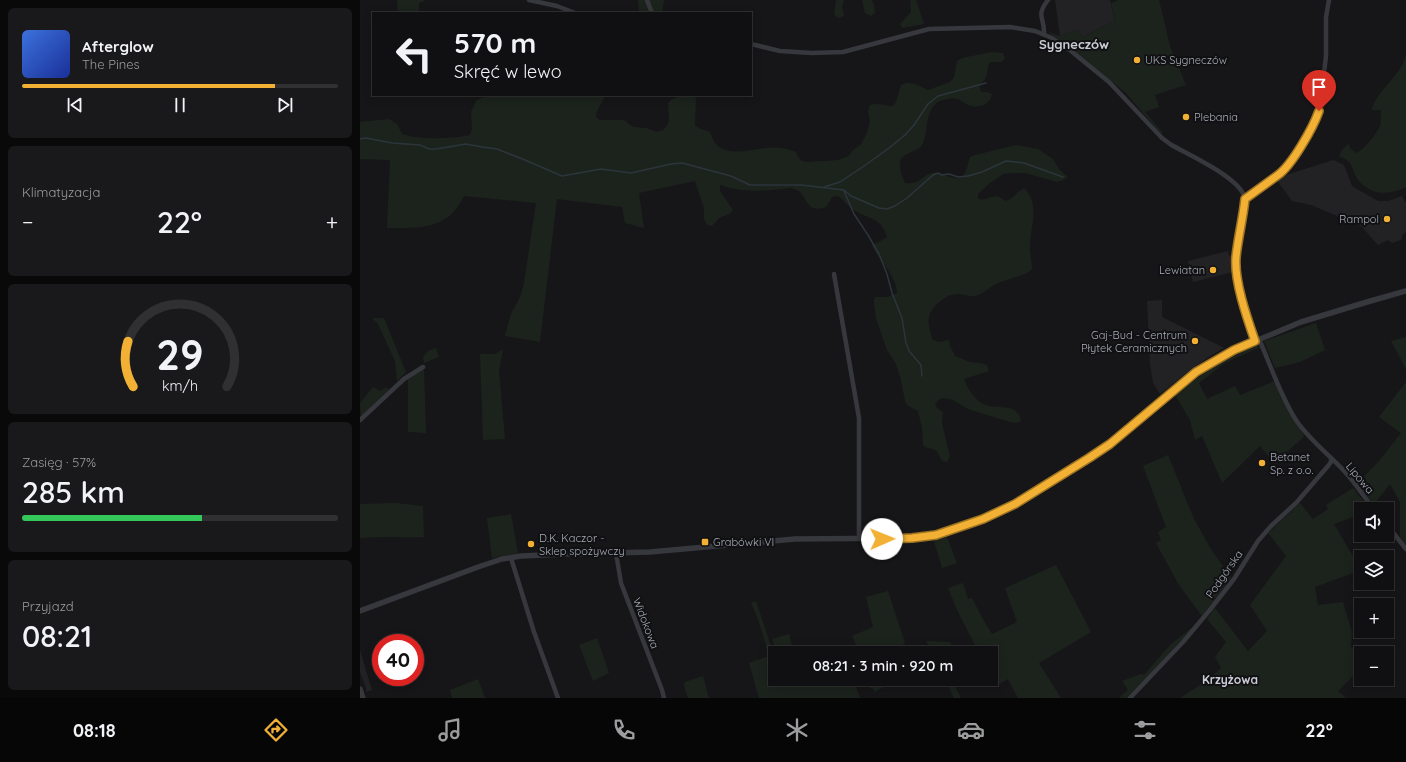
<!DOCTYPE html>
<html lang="pl">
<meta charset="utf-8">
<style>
body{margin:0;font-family:Quicksand,sans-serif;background:#19191b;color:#f1f3f6;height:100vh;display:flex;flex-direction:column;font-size:15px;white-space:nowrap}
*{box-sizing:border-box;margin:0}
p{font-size:13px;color:#9c9d9f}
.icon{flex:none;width:22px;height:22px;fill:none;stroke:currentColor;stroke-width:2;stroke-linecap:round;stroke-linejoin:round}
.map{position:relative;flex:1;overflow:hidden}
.details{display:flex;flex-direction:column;gap:8px;padding:8px;background:#09090a;width:360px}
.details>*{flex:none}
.top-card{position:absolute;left:12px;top:12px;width:380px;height:84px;border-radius:0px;box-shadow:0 2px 10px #0003,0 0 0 1px #303032;background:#101012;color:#f1f3f6;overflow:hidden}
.fabs{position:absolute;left:994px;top:502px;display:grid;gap:8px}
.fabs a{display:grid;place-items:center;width:40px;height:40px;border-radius:0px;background:#101012;box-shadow:0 2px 10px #0003,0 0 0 1px #303032;font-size:20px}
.speed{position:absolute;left:12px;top:634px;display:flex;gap:8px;font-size:20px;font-weight:700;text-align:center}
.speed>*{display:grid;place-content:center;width:52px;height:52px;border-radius:50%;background:#101012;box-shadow:0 2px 10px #0003,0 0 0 1px #303032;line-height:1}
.speed .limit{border:6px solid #d22;background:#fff;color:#111}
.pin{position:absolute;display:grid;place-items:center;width:34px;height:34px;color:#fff;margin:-41px -17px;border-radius:50% 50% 50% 0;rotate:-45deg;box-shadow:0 0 4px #0007}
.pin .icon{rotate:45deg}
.me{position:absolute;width:44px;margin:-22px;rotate:89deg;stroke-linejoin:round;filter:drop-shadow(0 0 3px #0008)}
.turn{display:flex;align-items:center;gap:14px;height:84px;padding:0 16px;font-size:18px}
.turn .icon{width:52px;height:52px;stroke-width:2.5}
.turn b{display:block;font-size:28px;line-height:34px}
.big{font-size:30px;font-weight:600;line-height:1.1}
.details .card{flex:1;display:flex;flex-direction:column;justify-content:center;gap:6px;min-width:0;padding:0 14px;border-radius:6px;background:#19191b}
.details .dial{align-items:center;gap:0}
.dial svg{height:104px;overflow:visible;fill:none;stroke:#303032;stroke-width:7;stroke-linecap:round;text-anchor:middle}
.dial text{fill:#f1f3f6;stroke:none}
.song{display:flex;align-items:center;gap:12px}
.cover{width:48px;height:48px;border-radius:6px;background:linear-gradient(135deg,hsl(220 70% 55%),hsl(230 70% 35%))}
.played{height:4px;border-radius:2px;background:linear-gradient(90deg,#f2b134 80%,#303032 80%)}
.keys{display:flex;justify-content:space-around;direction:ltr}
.heat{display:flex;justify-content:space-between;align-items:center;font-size:22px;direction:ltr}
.charge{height:6px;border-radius:3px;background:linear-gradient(90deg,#34c759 57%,#303032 0)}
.trip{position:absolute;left:408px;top:646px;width:230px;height:40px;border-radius:0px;background:#101012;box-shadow:0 2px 10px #0003,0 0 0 1px #303032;font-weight:600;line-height:40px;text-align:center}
.menu{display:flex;height:64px;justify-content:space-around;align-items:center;background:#060607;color:#9c9d9f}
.menu .icon{width:28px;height:28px}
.menu .current{color:#f2b134}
.menu b{font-size:18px;color:#f1f3f6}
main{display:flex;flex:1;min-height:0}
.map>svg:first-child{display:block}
</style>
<main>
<section class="details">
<div class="card">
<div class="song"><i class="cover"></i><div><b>Afterglow</b><p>The Pines</p></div></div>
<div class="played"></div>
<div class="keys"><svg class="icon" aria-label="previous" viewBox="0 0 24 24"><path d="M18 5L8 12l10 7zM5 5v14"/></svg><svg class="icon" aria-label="pause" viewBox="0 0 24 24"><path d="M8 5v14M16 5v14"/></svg><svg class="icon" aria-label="next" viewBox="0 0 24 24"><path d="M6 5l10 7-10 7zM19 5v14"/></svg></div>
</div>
<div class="card"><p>Klimatyzacja</p>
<div class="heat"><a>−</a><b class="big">22°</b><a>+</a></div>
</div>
<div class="card dial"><svg viewBox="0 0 100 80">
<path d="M14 69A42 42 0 1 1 86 69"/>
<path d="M14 69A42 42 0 0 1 10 34" stroke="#f2b134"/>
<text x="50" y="56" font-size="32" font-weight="700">29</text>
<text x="50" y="72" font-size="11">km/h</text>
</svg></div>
<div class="card"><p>Zasięg · 57%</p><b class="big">285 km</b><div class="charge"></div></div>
<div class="card"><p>Przyjazd</p><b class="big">08:21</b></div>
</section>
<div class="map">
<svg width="1046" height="698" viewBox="0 0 1046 698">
<rect width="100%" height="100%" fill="#161618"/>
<g fill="#222225">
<path d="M695,0H750L755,21L722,37L718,29L700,36Z"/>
<path d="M973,160L984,165L992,186L1018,201H1028L1042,196L1046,203V232L1043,234L1041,240L1032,243L1028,240L1018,245L1001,226L951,205L932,201L916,179L926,175Z"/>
<path d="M868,251L869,256L873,255V272L833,282L828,261Z"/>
<path d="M802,300V317L864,348L847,358L824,375L800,394L793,383L790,364L787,301Z"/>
<path d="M0,650L12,690L6,692V688L0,672Z"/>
</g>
<g fill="#1c231d">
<path d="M37,0H66L59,3V13H74H38Z"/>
<path d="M278,0H304L302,13H279Z"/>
<path d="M476,0H484L482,6L484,16L478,18L474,14Z"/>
<path d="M502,0H512L514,5L515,13L511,16L505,13Z"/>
<path d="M550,0H556L564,24L542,28L540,24L551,12Z"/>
<path d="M759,0H799L810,46L826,85L795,95L799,107L785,112L803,133H801L795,127L766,93L713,50L688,32L700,36L718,29L722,37L725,36L755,21L751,3Z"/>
<path d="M631,52L643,53L645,58L641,62H630L628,67L626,78L619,86L621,92H627L632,94C630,105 618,109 608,105C604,103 601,100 597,99C593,97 587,99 582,100C564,107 569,129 563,143C559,153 543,151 540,162C539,169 542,177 545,183C558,185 561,177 571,173C579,170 589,180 601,178C608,171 607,166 610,157L615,155L656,145L678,149L693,159L699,169L708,177L703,180L697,182L665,173H654L643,174L630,183L618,194V199C630,202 633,190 645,201C654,199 656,192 664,188C680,204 671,224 670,244C669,252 672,260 672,269C666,276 647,279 638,283C630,286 623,295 614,296C608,297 604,294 599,294C587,293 571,306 569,317C567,324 571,332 572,339L578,342L589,340L590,346L595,356L610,362L621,363L627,365L629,371L604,379C607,388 616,402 626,405C638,410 658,402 661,421L656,423L650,422L608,409L593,400L583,398L578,400L575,405L578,409L583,412L582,423L590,457L587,462L582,461C578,453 577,448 567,448L563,445L562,427L558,411L548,406L545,401L541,380L536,364L527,350L516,319L514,302L515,297H527L537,293C536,274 519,262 512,245C517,242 522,241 527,237C521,216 509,220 494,210C487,206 484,199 477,196L472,197L466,207C442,215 450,191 431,188C407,191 383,193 360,185V191L373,210L369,214L359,218L352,226L347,225L344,219V208L335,181L279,193L284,228L265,223L262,207L197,199L180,342L145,336L151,314L160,297L164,283L176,203L104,196C101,201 99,206 95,210C80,230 50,228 27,228L30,160L0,159V122L29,119L37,124L42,134C60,140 92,139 110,135L112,129L111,112L116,101L121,98L127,96L156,97L162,95H189L193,97L199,95H245C243,103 236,109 236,117L240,120H264L273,127L286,128L297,132L303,130L307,126L309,120L308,103C315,96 326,93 336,98L335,126L341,129L350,132C351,135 353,140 355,143C368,158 389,149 406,148C415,147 428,148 436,152L438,157L442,161L448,162L478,160L489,156L492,151L501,144L507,133L510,122L508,111L510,105C519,102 524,106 533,106L536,102L541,85C552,80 558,86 568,90L590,82L594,77L597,61L602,58Z"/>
<path d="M1046,55V187C1030,195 1013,196 1000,182C991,172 995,160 979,157L982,150L988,144L991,149L997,153C1005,148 1016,135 1020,126C1022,122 1020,115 1021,110H1012V108C1020,87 1041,76 1046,55Z"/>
<path d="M12,318H24L46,372L37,381L35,361L18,324Z"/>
<path d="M956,323L965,350L940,362L915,368L904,341Z"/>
<path d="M1046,337V369L1031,341Z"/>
<path d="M896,345L900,347L865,363L839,383L847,399L875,386L880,395L915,381L936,424L943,433L944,437L914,463L900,446L862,483L842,436L835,440L830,420L815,395C840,374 867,358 896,345Z"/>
<path d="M76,348L79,357L64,363L63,357L68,351Z"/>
<path d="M143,349L139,371L145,439L123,440L120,354H135Z"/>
<path d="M64,369L66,433L48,432V379Z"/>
<path d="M1046,382V545L1040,537V502L1030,484L1014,504L997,484L1019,461L1041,433L1019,417Z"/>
<path d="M13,387L20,391L26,387L29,389L1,417L0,403Z"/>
<path d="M808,455L834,519L851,549L871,578L842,616L819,585L796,543L801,540L798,532L806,527L783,466Z"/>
<path d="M993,488L1010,509H1001V514L974,524L1001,570L955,587L958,605L983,602L992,632L991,647L1001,656V668L978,691L986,698H820L848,680L861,668L855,657L866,642L847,619L855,608L888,651L907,631L890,605L926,556L908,533L940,503L953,519L968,509L966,505Z"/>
<path d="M35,503L63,506L64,537C42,538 21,536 0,538V504Z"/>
<path d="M151,514L158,553L132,558L127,518Z"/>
<path d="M587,537L597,563L582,568L574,541Z"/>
<path d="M696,565L731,632L679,663L701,698H658L648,679L636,686L631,677V653H619L597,610L588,588L603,583L608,599L612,598L624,621L632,634L657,622L645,588Z"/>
<path d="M528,591L545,643L535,651V653H485V651L497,647L492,636L513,627L506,597Z"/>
<path d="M396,601L415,658V679H423L425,687L427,686L425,679H472L474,685L486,679H493L500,698H399L389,663L409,656L398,619L391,603Z"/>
<path d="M834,626L774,692L767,698H759L768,690L762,681L781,674L784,675L810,645Z"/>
<path d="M429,634L434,653H417L412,639Z"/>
<path d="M237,638L249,673L233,681L219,645Z"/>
<path d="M566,641L590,642L596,653H572Z"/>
<path d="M343,676L349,698H328L324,685L325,682Z"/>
<path d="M118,679L125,698H92L90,690Z"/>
<path d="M506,679H538L515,692L512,688H510Z"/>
<path d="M585,679H591L601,698H594Z"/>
</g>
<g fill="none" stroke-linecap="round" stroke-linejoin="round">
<g stroke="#2c353c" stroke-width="1.5">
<path d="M0,139L6,138L32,143L60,145L69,149H76L106,144L122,147L137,149L165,160L202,176L241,169L271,173L311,164L322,163L371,176L390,185H441L484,190L491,196L519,208L527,209L535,206L547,198L573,175L578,173L582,175L589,174L598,177L608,176L622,172L646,161L664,163L703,177"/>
<path d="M464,187L480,182L504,166L529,148L545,135L554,125L568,104L578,96L626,83"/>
<path d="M484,191L494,214L508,235L519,254L527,274L532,293L542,318L546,343L549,351L561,365L562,376"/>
</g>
<g stroke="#37383d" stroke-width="4.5">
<path d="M169,0L197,6L215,13"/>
<path d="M287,0L292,13"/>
<path d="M684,34C685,17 675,17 688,0"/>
<path d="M391,44L420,51L452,53L483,52L569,29L650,27L675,31L692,38L711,51L749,82L802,138L810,144C828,155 882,178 885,199C883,218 877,238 876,257C874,281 887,317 895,341"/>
<path d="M885,199L918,175L927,167L948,135L956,121L961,98L966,56V17L969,0"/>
<path d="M474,274L499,418V539"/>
<path d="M899,339C911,366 920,395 936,420C949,440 970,455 986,473C996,484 1004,497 1014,509"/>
<path d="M0,420L44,379L63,367"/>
<path d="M1027,525L1046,549"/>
<path d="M256,553L261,583L302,690L304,698"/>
<path d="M151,558L174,632L198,698"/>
<path d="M770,698L823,642L849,611L874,579L898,541L911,526L936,503L968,466L971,462V460"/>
</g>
<g stroke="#37383d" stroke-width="5.5">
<path d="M0,611L118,567L142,559L161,556L206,554L290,552L435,539L552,538L579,534L630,516L669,496L750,444L825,380L847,365L874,350L941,322L1007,302L1046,291"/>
<path d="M0,689L3,698"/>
</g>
</g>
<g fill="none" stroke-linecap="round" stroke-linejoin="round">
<defs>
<path id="route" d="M522,539L552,538L576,535L623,519L655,504L729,458L750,444L836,372L874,350L895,341C887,318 874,281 876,257C878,238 883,218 885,199C896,191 907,183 918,175C932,165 953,128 959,111"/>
</defs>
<use href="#route" stroke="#9d7322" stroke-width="10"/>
<use href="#route" stroke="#f2b134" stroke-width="7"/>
</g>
<g fill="#f2b134" stroke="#111113" stroke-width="1.5">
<circle cx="777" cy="60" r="4"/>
<circle cx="826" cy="117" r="4"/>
<circle cx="1027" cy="219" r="4"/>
<circle cx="853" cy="270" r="4"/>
<circle cx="835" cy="341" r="4"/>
<circle cx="902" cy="463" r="4"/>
<rect x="341" y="538" width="8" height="8" rx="2"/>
<circle cx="171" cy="544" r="4"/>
</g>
<g text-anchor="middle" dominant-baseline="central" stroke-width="4" stroke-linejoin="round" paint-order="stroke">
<g font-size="11" fill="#a8adb8" stroke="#111113" text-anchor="start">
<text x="785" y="60">UKS Sygneczów</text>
<text x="834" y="117">Plebania</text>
<text x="1019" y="219" text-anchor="end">Rampol</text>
<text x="845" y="270" text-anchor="end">Lewiatan</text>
<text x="827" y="335" text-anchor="end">Gaj-Bud - Centrum<tspan x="827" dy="13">Płytek Ceramicznych</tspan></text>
<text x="910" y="457">Betanet<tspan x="910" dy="13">Sp. z o.o.</tspan></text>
<text x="179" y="538">D.K. Kaczor -<tspan x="179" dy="13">Sklep spożywczy</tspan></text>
<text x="353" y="542">Grabówki VI</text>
</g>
<g font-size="11" fill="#a8adb8" stroke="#111113">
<text transform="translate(1000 478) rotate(50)">Lipowa</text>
<text transform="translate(864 574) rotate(-55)">Podgórska</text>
<text transform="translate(286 623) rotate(69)">Widokowa</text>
</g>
<g font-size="12" font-weight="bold" fill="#c9ccd4" stroke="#111113">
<text x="870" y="679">Krzyżowa</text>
</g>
<g font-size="13" font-weight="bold" fill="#c9ccd4" stroke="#111113">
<text x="714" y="44">Sygneczów</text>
</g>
</g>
</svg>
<div class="fabs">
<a><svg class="icon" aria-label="sound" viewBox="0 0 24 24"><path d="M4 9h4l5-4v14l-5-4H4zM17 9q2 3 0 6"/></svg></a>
<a><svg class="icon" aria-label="layers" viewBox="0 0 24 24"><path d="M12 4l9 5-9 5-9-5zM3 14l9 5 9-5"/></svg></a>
<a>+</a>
<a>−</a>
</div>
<div class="speed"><div class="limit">40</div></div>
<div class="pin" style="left:959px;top:111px;background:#d93025"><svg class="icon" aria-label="arrive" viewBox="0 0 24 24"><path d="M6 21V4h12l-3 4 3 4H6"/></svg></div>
<svg class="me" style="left:522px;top:539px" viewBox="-20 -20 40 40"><circle r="19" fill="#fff"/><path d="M0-13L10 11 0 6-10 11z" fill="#f2b134"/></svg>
<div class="trip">08:21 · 3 min · 920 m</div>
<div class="top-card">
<div class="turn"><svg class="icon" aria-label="left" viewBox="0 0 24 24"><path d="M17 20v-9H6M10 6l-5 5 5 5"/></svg><div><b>570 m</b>Skręć w lewo</div></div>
</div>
</div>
</main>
<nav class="menu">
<b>08:18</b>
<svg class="icon current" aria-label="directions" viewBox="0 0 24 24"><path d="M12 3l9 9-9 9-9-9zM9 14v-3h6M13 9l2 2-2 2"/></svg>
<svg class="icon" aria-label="music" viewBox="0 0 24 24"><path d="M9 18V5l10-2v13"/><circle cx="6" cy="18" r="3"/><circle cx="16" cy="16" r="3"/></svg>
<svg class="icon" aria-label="phone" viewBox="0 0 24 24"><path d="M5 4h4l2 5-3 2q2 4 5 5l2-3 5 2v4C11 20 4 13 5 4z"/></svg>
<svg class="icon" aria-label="climate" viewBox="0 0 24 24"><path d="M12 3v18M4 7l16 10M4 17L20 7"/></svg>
<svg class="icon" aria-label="car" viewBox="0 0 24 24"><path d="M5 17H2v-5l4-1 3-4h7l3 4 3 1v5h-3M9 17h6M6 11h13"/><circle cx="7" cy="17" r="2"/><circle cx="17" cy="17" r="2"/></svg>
<svg class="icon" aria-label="filters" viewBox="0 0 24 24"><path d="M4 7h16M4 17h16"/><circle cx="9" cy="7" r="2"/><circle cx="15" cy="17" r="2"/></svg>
<b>22°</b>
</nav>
